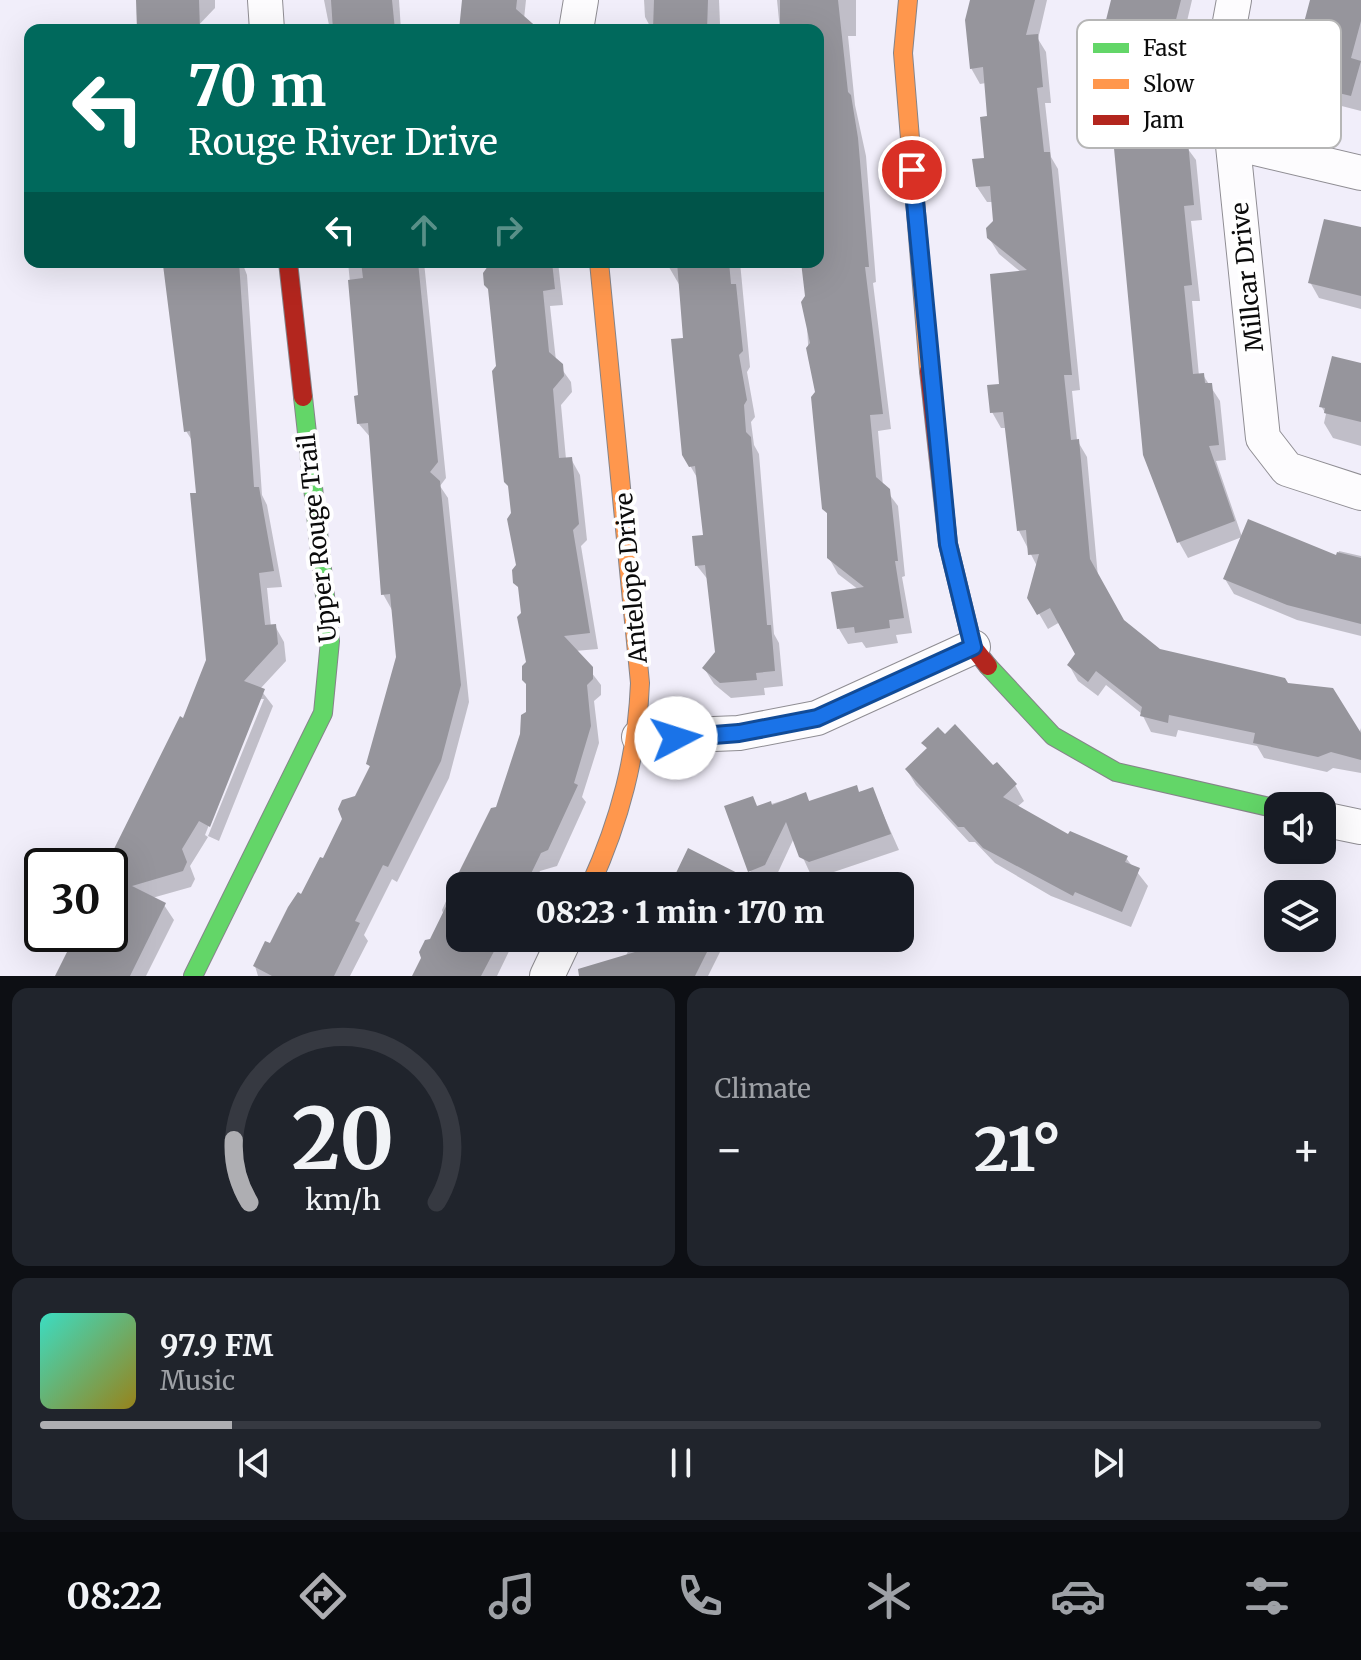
<!DOCTYPE html>
<meta charset="utf-8">
<style>
body{margin:0;font-family:Merriweather,serif;background:#20242c;color:#f1f3f6;height:100vh;display:flex;flex-direction:column;font-size:30px;white-space:nowrap}
*{box-sizing:border-box;margin:0}
p{font-size:26px;color:#9ea1a6}
.icon{flex:none;width:44px;height:44px;fill:none;stroke:currentColor;stroke-width:2;stroke-linecap:round;stroke-linejoin:round}
.map{position:relative;height:976px;overflow:hidden}
.drawer{display:flex;flex-direction:column;gap:12px;padding:12px;background:#0d0f14;flex:1}
.drawer>*{flex:none}
.guide{position:absolute;left:24px;top:24px;width:800px;height:244px;border-radius:16px;box-shadow:0 8px 32px #0002;background:#00695c;color:#fff;overflow:hidden}
.buttons{position:absolute;left:1264px;top:792px;display:grid;gap:16px}
.buttons a{display:grid;place-items:center;width:72px;height:72px;border-radius:16px;background:#171b24;box-shadow:0 8px 32px #0002;font-size:40px}
.speed{position:absolute;left:24px;top:848px;display:flex;gap:16px;font-size:40px;font-weight:700;text-align:center}
.speed>*{display:grid;place-content:center;width:104px;height:104px;border-radius:50%;background:#171b24;box-shadow:0 8px 32px #0002;line-height:1}
.speed .limit{border:4px solid #111;border-radius:12px;background:#fff;color:#111}
.pin{position:absolute;display:grid;place-items:center;width:68px;height:68px;color:#fff;margin:-34px;border:4px solid #fff;border-radius:50%;box-shadow:0 2px 8px #0007}
.me{position:absolute;width:88px;margin:-44px;rotate:85deg;stroke-linejoin:round;filter:drop-shadow(0 0 6px #0008)}
.turn{display:flex;align-items:center;gap:28px;height:168px;padding:0 32px;font-size:36px}
.turn .icon{width:104px;height:104px;stroke-width:2.5}
.turn b{display:block;font-size:56px;line-height:68px}
.lanes{display:flex;align-items:center;height:76px;padding:0 32px;background:#0003;justify-content:center;gap:40px;direction:ltr}
.lanes .off{opacity:.35}
.big{font-size:60px;font-weight:800;line-height:1.1}
.drawer .card{flex:1;display:flex;flex-direction:column;justify-content:center;gap:12px;min-width:0;padding:0 28px;border-radius:16px;background:#20242c}
.drawer .dial{align-items:center;gap:0}
.dial svg{height:208px;overflow:visible;fill:none;stroke:#363941;stroke-width:7;stroke-linecap:round;text-anchor:middle}
.dial text{fill:#f1f3f6;stroke:none}
.song{display:flex;align-items:center;gap:24px}
.cover{width:96px;height:96px;border-radius:12px;background:linear-gradient(135deg,hsl(170 70% 55%),hsl(50 70% 35%))}
.played{height:8px;border-radius:4px;background:linear-gradient(90deg,#aeaeb2 15%,#363941 15%)}
.keys{display:flex;justify-content:space-around;direction:ltr}
.heat{display:flex;justify-content:space-between;align-items:center;font-size:44px;direction:ltr}
.drawer .tiles{flex:1;display:grid;gap:12px;grid-template-columns:1fr 1fr}
.card:last-child{grid-column:span 2}
.trip{position:absolute;left:446px;top:872px;width:468px;height:80px;border-radius:16px;background:#171b24;box-shadow:0 8px 32px #0002;font-weight:800;line-height:80px;text-align:center}
.tab-bar{display:flex;height:128px;justify-content:space-around;align-items:center;background:#090b0e;color:#9ea1a6}
.tab-bar .icon{width:56px;height:56px}
.tab-bar .current{color:#aeaeb2}
.tab-bar b{font-size:36px;color:#f1f3f6}
.map>svg:first-child{display:block}
</style>
<div class="map">
<svg width="1361" height="976" viewBox="0 0 1361 976">
<rect width="100%" height="100%" fill="#f1eefa"/>
<g fill="#0003">
<path d="M138,0H215V8L194,30H139Z"/>
<path d="M324,0H399L401,30H330Z"/>
<path d="M463,0H526L524,19L532,30H460Z"/>
<path d="M644,0H719L720,24L717,30H652L645,17Z"/>
<path d="M777,0H856V36H848L855,105L866,156L876,282L873,283L891,429L878,431L883,486L898,506L905,576L902,577L912,633L896,635L898,643L866,648L862,642L848,644L839,629L859,590L838,574L829,558V517L824,508L814,371L809,362L804,270L799,262H818V30H780Z"/>
<path d="M972,0H1047L1038,39L1046,52L1051,103H1045L1051,157L1058,169L1080,390L1072,391L1077,440L1087,457L1098,577L1123,621L1159,650L1359,734L1361,728V773L1333,768L1327,772L1264,758L1257,746L1178,730L1176,737L1151,732L1142,714L1106,685L1098,696L1078,681L1069,665L1078,654L1060,622L1048,629L1030,598L1038,568L1019,531L1007,428H1001L992,412L1002,386L1022,273L999,254L989,238L995,222L993,202H987L977,187L986,160L989,118L986,83L980,84L971,68Z"/>
<path d="M1113,0H1192L1177,64L1180,92L1176,93L1182,141L1196,160L1202,220L1191,221L1200,301H1192L1199,376L1203,375L1220,401L1226,460L1216,461L1242,537L1337,558L1339,551L1361,556V636L1297,620L1234,594L1225,579L1242,537L1188,558L1179,542Z"/>
<path d="M1312,0H1361V111L1330,103L1329,111L1309,106L1291,79Z"/>
<path d="M1361,231V309L1319,298L1310,282Z"/>
<path d="M165,262H242L247,275L262,495L267,505L282,587L267,588L271,627L275,626L284,642L286,661L260,689L273,706L219,841L208,836L264,699H259L205,835L208,837L190,866L195,879L191,887L152,898L164,905L174,920L146,976H58L78,934H110L108,866L181,719L185,721L208,660L193,442L186,431Z"/>
<path d="M348,262H424L446,478L440,486L448,498L469,702L449,778L397,882L392,879L364,935L368,941L350,976H258L255,966L324,861L371,768L368,764L398,657L392,610L383,594L371,438L358,423L361,397Z"/>
<path d="M486,262H558L563,305L550,306L556,361L571,382L572,392L561,405L566,459H571L580,475L587,540L581,546L598,649L575,651L601,685V695L594,701L599,743L582,797L586,802L557,866L540,871L533,886H460V938L515,939L497,976H413L444,916L442,910L447,899L492,810L497,808L528,714V663Z"/>
<path d="M666,262H740L750,367L747,372L755,417L751,422L754,445L759,454L774,634L779,643L783,686L764,688L765,695L731,698L714,684L704,668L717,652L709,581L697,566L705,537L699,481L684,455L685,340L680,286Z"/>
<path d="M1361,365V446L1333,438L1324,423L1326,414L1321,406Z"/>
<path d="M924,743L993,768L1015,785L1024,801L1017,807L1069,837L1126,858L1148,886L1131,927L1051,896L995,863L975,842H969L916,785L907,770L928,750Z"/>
<path d="M872,789L899,850L819,877L810,873L794,838L774,881L759,886L750,871L758,808L805,794L810,803Z"/>
<path d="M689,851L746,886H672Z"/>
<path d="M634,938H727L708,976H617Z"/>
</g>
<g fill="#96959c">
<path d="M136,0H199L200,30H137Z"/>
<path d="M331,0H392L395,30H333Z"/>
<path d="M462,0H517L516,9L540,30H459Z"/>
<path d="M654,0H708L707,30H653Z"/>
<path d="M780,0H838L848,92L851,95L858,138L869,267H865L883,414L870,415L876,477L890,489L898,561H895L904,618L889,620L890,628L855,633L854,627L837,629L831,592L864,587L827,558V513L822,509L811,397L815,392L806,348L810,343L801,302L805,296L801,262H818V30H780Z"/>
<path d="M970,0H1035L1026,35L1038,34L1043,87L1037,88L1044,152H1050L1072,375H1064L1071,440L1079,439L1090,559L1124,620L1160,649L1285,678L1288,683L1333,688L1361,733V760L1331,752L1318,757L1253,743L1255,733L1169,715L1168,723L1140,716L1142,707L1096,671L1088,682L1067,665L1075,654L1050,608L1037,615L1027,598L1039,554L1028,555L1026,530L1017,531L1003,412L990,413L987,385L999,384L990,274L1027,270L987,238L986,228L993,221L990,186L976,187L972,159L984,158L980,117L987,116L983,67L970,69L965,20Z"/>
<path d="M1111,0H1181L1169,47L1172,77H1169L1175,134L1180,133L1181,143L1188,142L1194,205L1184,206L1192,285L1184,286L1193,374L1204,373L1205,383H1212L1219,445L1209,446L1235,521L1177,543L1143,455L1103,32Z"/>
<path d="M1310,0H1361V21L1351,58L1361,61L1351,96L1322,89L1320,97L1298,91L1300,82L1289,79Z"/>
<path d="M1324,219L1361,227V296L1308,283Z"/>
<path d="M188,262H239L254,487H259L274,571L259,573L265,625L276,624L278,644L244,681L265,689L210,827L199,821L182,849L187,862L183,871L132,886L166,903L130,976H55L76,934H110V857L180,716L183,718L206,660L190,493H196L190,431L184,432L163,265Z"/>
<path d="M361,262H418L438,462L430,472L440,481L461,685L441,761L388,867L383,865L355,921L360,923L334,976H272L253,966L265,941L270,943L288,907L298,892L301,894L320,857L323,858L342,819L338,809L342,800L355,796L370,766L366,764L396,657L390,594L381,595L368,423L357,424L354,396L358,395L348,280L363,278Z"/>
<path d="M491,262H552L555,289L543,291L549,352L563,364L564,376L553,389L559,458L572,457L579,524L573,530L590,633L564,636L593,667V679L587,685L591,726L574,783L578,785L548,850L541,853L525,886H460V938H501L481,976H412L421,958L419,952L425,940L430,939L456,886H452L491,808L496,807L520,734L521,715L526,712V684L522,680V666L526,662L517,617L521,613L518,587L513,583L512,570L516,565L507,519L511,513L508,486L504,482L492,371L496,366L488,289L484,285L483,273Z"/>
<path d="M677,262H729L731,284H736L743,351L739,355L747,400L744,405L746,432L751,437L767,625H771L775,671L756,673L757,680L720,683L702,668L715,652L705,565L695,566L692,536L703,535L695,466L689,467L682,455L671,339L683,338Z"/>
<path d="M1332,356L1361,363V422L1324,413L1325,408L1319,407Z"/>
<path d="M1248,519L1336,555L1337,552L1361,558V624L1287,605L1223,579Z"/>
<path d="M955,724L993,765L997,762L1017,784L1003,797L1068,834L1070,831L1128,856L1125,862L1140,868L1122,912L1075,892L1073,896L983,848L964,827H958L905,769L927,748L921,743L938,727L945,734Z"/>
<path d="M857,785L859,792L873,787L891,834L809,862L799,857L786,822L765,865L748,872L724,806L753,796L757,806L771,801L772,805L806,792L809,801Z"/>
<path d="M688,848L763,886H679L683,877L676,873Z"/>
<path d="M643,938H714L695,976H579L578,969L635,952Z"/>
</g>
<g fill="none" stroke-linecap="round" stroke-linejoin="round">
<defs>
<g id="street">
<path d="M265,0L267,30"/>
<path d="M1234,0L1227,38V87L1263,438L1287,469L1361,493"/>
<path d="M576,30L581,0"/>
<path d="M1234,143L1361,173"/>
<path d="M639,737L739,733L817,718L973,647"/>
<path d="M1322,819L1361,827"/>
<path d="M547,976L565,938"/>
</g>
<g id="fast">
<path d="M988,666L1053,736L1116,772L1278,809"/>
<path d="M193,976L323,713L330,641L303,397"/>
</g>
<g id="slow">
<path d="M908,0L903,53L929,371"/>
<path d="M590,886C620,820 637,756 640,683L599,262"/>
</g>
<g id="jam">
<path d="M288,262L303,397"/>
<path d="M929,371L948,544L973,647L988,666"/>
</g>
</defs>
<use href="#street" stroke="#8f8d93" stroke-width="36"/>
<use href="#fast" stroke="#858489" stroke-width="20"/>
<use href="#slow" stroke="#858489" stroke-width="20"/>
<use href="#jam" stroke="#858489" stroke-width="20"/>
<use href="#street" stroke="#fdfcfe" stroke-width="34"/>
<use href="#fast" stroke="#63d668" stroke-width="18"/>
<use href="#slow" stroke="#ff974d" stroke-width="18"/>
<use href="#jam" stroke="#b3261e" stroke-width="18"/>
</g>
<g fill="none" stroke-linecap="round" stroke-linejoin="round">
<defs>
<path id="route" d="M676,738L739,733L817,718L973,647L948,544L912,170"/>
</defs>
<use href="#route" stroke="#114b97" stroke-width="20"/>
<use href="#route" stroke="#1a73e8" stroke-width="14"/>
</g>
<g text-anchor="middle" dominant-baseline="central" stroke-width="8" stroke-linejoin="round" paint-order="stroke">
<g font-size="24" fill="#0b0b0b" stroke="#fff">
<text transform="translate(1247 277) rotate(-96)">Millcar Drive</text>
<text transform="translate(317 538) rotate(-96)">Upper Rouge Trail</text>
<text transform="translate(631 578) rotate(-95)">Antelope Drive</text>
</g>
</g>
<rect x="1077" y="20" width="264" height="128" rx="12" fill="#fff" stroke="#b6b6b6" stroke-width="2"/>
<rect x="1093" y="43" width="36" height="10" fill="#63d668"/>
<rect x="1093" y="79" width="36" height="10" fill="#ff974d"/>
<rect x="1093" y="115" width="36" height="10" fill="#b3261e"/>
<g font-size="22" fill="#0b0b0b">
<text x="1143" y="56">Fast</text>
<text x="1143" y="92">Slow</text>
<text x="1143" y="128">Jam</text>
</g>
</svg>
<div class="buttons">
<a><svg class="icon" aria-label="sound" viewBox="0 0 24 24"><path d="M4 9h4l5-4v14l-5-4H4zM17 9q2 3 0 6"/></svg></a>
<a><svg class="icon" aria-label="layers" viewBox="0 0 24 24"><path d="M12 4l9 5-9 5-9-5zM3 14l9 5 9-5"/></svg></a>
</div>
<div class="speed"><div class="limit">30</div></div>
<div class="pin" style="left:912px;top:170px;background:#d93025"><svg class="icon" aria-label="arrive" viewBox="0 0 24 24"><path d="M6 21V4h12l-3 4 3 4H6"/></svg></div>
<svg class="me" style="left:676px;top:738px" viewBox="-20 -20 40 40"><circle r="19" fill="#fff"/><path d="M0-13L10 11 0 6-10 11z" fill="#1a73e8"/></svg>
<div class="trip">08:23 · 1 min · 170 m</div>
<div class="guide">
<div class="turn"><svg class="icon" aria-label="left" viewBox="0 0 24 24"><path d="M17 20v-9H6M10 6l-5 5 5 5"/></svg><div><b>70 m</b>Rouge River Drive</div></div>
<div class="lanes"><svg class="icon" aria-label="left" viewBox="0 0 24 24"><path d="M17 20v-9H6M10 6l-5 5 5 5"/></svg><svg class="icon off" aria-label="ahead" viewBox="0 0 24 24"><path d="M12 20V5M6 11l6-6 6 6"/></svg><svg class="icon off" aria-label="right" viewBox="0 0 24 24"><path d="M7 20v-9h11M14 6l5 5-5 5"/></svg></div>
</div>
</div>
<section class="drawer">
<div class="tiles">
<div class="card dial"><svg viewBox="0 0 100 80">
<path d="M14 69A42 42 0 1 1 86 69"/>
<path d="M14 69A42 42 0 0 1 8 45" stroke="#aeaeb2"/>
<text x="50" y="56" font-size="32" font-weight="700">20</text>
<text x="50" y="72" font-size="11">km/h</text>
</svg></div>
<div class="card"><p>Climate</p>
<div class="heat"><a>−</a><b class="big">21°</b><a>+</a></div>
</div>
<div class="card">
<div class="song"><i class="cover"></i><div><b>97.9 FM</b><p>Music</p></div></div>
<div class="played"></div>
<div class="keys"><svg class="icon" aria-label="previous" viewBox="0 0 24 24"><path d="M18 5L8 12l10 7zM5 5v14"/></svg><svg class="icon" aria-label="pause" viewBox="0 0 24 24"><path d="M8 5v14M16 5v14"/></svg><svg class="icon" aria-label="next" viewBox="0 0 24 24"><path d="M6 5l10 7-10 7zM19 5v14"/></svg></div>
</div>
</div>
</section>
<nav class="tab-bar">
<b>08:22</b>
<svg class="icon current" aria-label="directions" viewBox="0 0 24 24"><path d="M12 3l9 9-9 9-9-9zM9 14v-3h6M13 9l2 2-2 2"/></svg>
<svg class="icon" aria-label="music" viewBox="0 0 24 24"><path d="M9 18V5l10-2v13"/><circle cx="6" cy="18" r="3"/><circle cx="16" cy="16" r="3"/></svg>
<svg class="icon" aria-label="phone" viewBox="0 0 24 24"><path d="M5 4h4l2 5-3 2q2 4 5 5l2-3 5 2v4C11 20 4 13 5 4z"/></svg>
<svg class="icon" aria-label="climate" viewBox="0 0 24 24"><path d="M12 3v18M4 7l16 10M4 17L20 7"/></svg>
<svg class="icon" aria-label="car" viewBox="0 0 24 24"><path d="M5 17H2v-5l4-1 3-4h7l3 4 3 1v5h-3M9 17h6M6 11h13"/><circle cx="7" cy="17" r="2"/><circle cx="17" cy="17" r="2"/></svg>
<svg class="icon" aria-label="filters" viewBox="0 0 24 24"><path d="M4 7h16M4 17h16"/><circle cx="9" cy="7" r="2"/><circle cx="15" cy="17" r="2"/></svg>
</nav>
